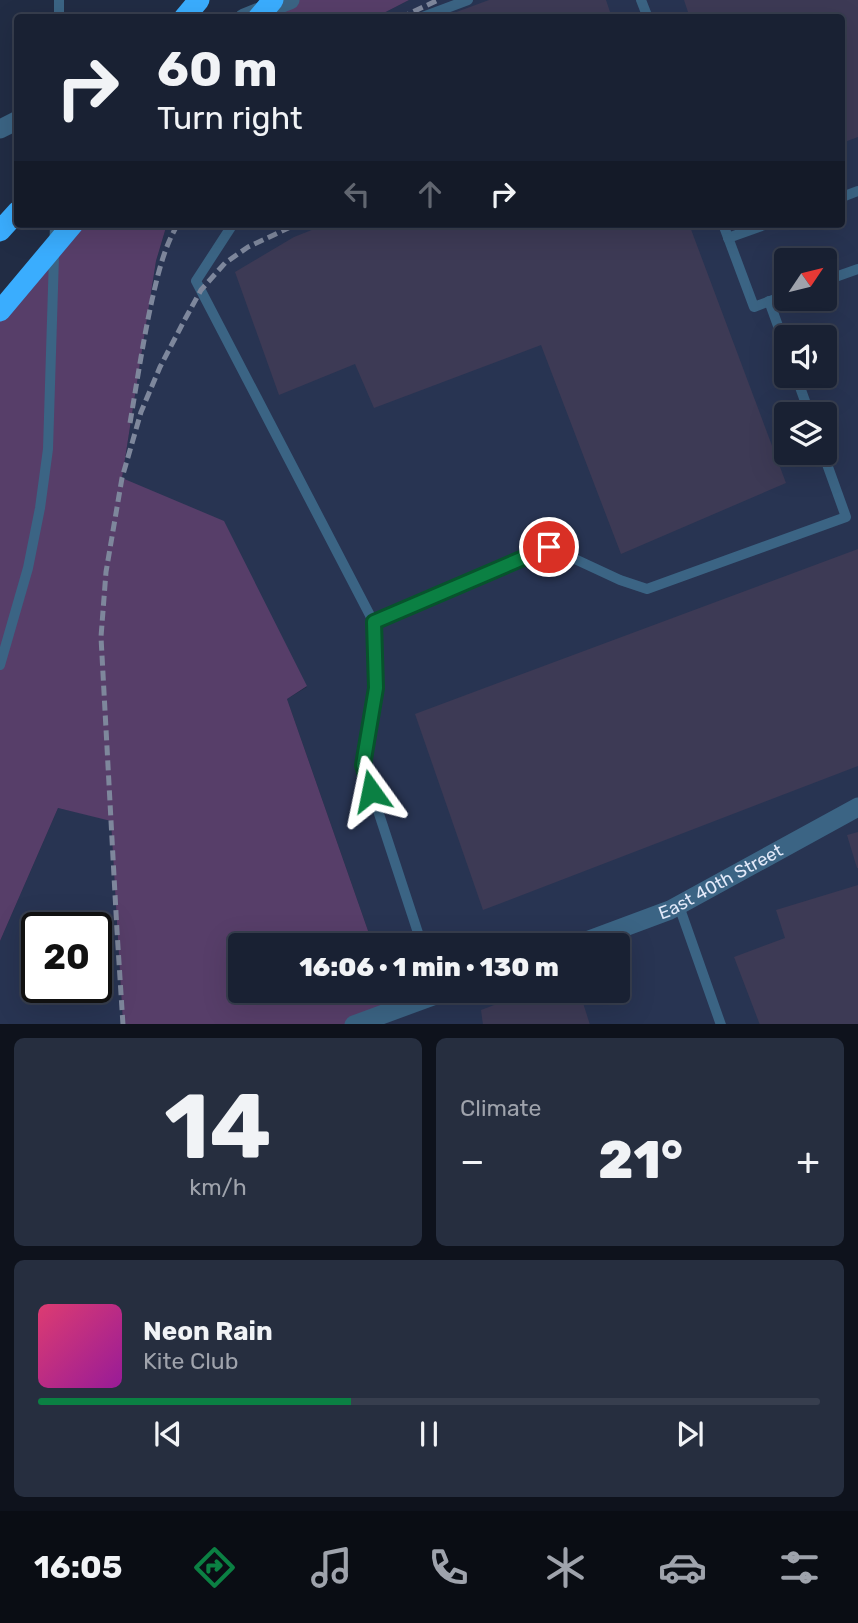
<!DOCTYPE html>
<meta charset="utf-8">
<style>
body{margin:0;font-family:Rubik,sans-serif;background:#262e3f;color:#f1f3f6;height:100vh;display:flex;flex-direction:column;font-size:26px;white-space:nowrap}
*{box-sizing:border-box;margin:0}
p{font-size:23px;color:#9fa3ac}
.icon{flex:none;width:38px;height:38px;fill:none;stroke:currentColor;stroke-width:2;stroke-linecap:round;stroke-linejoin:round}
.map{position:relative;height:1024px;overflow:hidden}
.details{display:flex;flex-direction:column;gap:14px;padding:14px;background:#0e121c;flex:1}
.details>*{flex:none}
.hud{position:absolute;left:14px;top:14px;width:831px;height:214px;border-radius:7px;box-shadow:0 7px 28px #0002,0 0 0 2px #373e4e;background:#192133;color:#f1f3f6;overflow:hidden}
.needle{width:46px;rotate:55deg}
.fabs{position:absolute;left:774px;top:248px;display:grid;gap:14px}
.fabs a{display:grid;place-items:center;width:63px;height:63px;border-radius:7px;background:#192133;box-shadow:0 7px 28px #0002,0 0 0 2px #373e4e;font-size:35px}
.speed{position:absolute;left:21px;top:912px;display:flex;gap:14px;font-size:35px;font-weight:700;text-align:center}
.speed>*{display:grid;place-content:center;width:91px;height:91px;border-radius:50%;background:#192133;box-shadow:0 7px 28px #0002,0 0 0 2px #373e4e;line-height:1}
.speed .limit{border:4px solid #111;border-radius:10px;background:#fff;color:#111}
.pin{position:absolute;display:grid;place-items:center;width:60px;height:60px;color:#fff;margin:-30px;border:4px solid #fff;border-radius:50%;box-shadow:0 2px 7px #0007}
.me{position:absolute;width:77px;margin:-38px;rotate:348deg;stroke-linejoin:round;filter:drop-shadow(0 0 5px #0008)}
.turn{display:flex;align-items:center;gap:24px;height:147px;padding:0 28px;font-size:32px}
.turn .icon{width:91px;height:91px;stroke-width:2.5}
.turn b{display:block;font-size:49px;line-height:60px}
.lanes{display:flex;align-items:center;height:66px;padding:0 28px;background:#0003;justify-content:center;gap:35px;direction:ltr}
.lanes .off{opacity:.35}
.big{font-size:52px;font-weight:800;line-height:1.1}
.details .card{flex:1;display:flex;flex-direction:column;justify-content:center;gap:10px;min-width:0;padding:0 24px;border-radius:10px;background:#262e3f}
.details .dial{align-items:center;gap:0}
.dial b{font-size:91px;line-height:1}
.song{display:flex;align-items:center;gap:21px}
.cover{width:84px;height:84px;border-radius:10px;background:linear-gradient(135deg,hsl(340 70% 55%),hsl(300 70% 35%))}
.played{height:7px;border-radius:4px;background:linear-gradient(90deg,#0b8043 40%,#373e4e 40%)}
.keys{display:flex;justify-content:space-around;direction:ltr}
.heat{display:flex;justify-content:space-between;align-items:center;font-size:38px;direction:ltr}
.details .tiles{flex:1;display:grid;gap:14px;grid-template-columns:1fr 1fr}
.card:last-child{grid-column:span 2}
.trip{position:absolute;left:228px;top:933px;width:402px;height:70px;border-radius:7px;background:#192133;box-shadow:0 7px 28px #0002,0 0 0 2px #373e4e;font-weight:800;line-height:70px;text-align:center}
.dock{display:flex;height:112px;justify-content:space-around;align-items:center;background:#0a0d14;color:#9fa3ac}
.dock .icon{width:49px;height:49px}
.dock .on{color:#0b8043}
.dock b{font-size:32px;color:#f1f3f6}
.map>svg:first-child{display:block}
</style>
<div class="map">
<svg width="858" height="1025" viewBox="0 0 858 1025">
<rect width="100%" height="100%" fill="#212c44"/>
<g fill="#283452" fill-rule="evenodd">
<path d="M409,0H858V1024H354L395,1010L389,991L618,990V945H373L287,699L307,687L122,478L156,261L167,224H842V18L376,17ZM786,261H824V299H786ZM786,338H824V376H786ZM786,415H824V453H786Z"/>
<path d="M58,808L111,820L123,1024L0,1025V941ZM37,928H96V987H37Z"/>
</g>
<g fill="#573e69">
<path d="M273,0H409L376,17L258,18Z"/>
<path d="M73,224H167L156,261L122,478L224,521L307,686L287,699L373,945H240V990L389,991L396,1010L354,1024H123L111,821L58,808L0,941V311Z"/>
</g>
<g fill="#3d3a55">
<path d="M489,0H606L612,18H440Z"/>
<path d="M684,0H858V137L842,143V18H690Z"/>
<path d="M327,224H689L786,483L621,554L541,345L374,408L355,364L279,395L235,272L294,237Z"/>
<path d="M858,549V766L483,910L415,714Z"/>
<path d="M858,832V868H857L847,835Z"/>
<path d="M858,885V1025H760L734,957L785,938L776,910Z"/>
<path d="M534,990H579L590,1025H483L481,1010Z"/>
</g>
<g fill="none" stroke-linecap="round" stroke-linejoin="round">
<g stroke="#3b6484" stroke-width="10">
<path d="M641,0L648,18"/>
<path d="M59,18V0"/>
<path d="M420,18L468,0"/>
<path d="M842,197L858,191"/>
<path d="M233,224L196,281L374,623L376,688L363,765L422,945"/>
<path d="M723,224L754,307L786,295"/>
<path d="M728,238L767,224"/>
<path d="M824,281L858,269"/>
<path d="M769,301L786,348"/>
<path d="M796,376L810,415"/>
<path d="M374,623L549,547L620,580L647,589L846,517L823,453"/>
<path d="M0,665L28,568L40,508L48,449L55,224"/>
<path d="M679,906L721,1025"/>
</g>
<g stroke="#3b6484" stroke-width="19">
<path d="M244,18L290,0"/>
<path d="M0,129L18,120"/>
<path id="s1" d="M576,945L670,910L858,807"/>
<path d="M354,1025L449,990"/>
</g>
<g stroke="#3aadfe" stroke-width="21">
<path d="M184,18L199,0"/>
<path d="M0,231L18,211"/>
</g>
<g stroke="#7e879c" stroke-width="5" stroke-dasharray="10 5" stroke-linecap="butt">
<path d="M400,18L438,0"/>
<path d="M130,423C137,382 143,341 152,300C158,274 164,247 178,224"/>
<path d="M123,1025L117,931L101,637L106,572L122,478L141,412L160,367L184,321L201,290L225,263L248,247L297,224"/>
</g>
<g stroke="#3aadfe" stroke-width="21">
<path d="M258,18L273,0"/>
<path d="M0,311L73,224"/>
</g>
</g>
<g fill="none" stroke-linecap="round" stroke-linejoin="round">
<defs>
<path id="route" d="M371,791L363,765L376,688L374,622L549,547"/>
</defs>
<use href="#route" stroke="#07532c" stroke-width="18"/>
<use href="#route" stroke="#0b8043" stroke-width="12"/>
</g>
<g text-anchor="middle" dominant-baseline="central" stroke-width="7" stroke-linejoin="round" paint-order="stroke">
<g font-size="18" fill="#e2e9f9" stroke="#10151f">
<text stroke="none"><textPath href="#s1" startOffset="158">East 40th Street</textPath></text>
</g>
</g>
</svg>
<div class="fabs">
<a><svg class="needle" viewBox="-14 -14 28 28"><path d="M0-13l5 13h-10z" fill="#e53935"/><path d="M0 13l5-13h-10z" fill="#9fa3ac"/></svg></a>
<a><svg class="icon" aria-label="sound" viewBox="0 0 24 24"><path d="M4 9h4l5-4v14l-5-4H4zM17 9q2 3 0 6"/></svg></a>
<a><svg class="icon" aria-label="layers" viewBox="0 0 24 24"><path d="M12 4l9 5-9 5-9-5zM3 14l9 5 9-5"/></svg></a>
</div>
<div class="speed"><div class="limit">20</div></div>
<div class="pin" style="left:549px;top:547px;background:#d93025"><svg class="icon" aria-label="arrive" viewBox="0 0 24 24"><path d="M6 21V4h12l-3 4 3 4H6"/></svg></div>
<svg class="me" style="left:371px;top:791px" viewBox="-20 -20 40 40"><path d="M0-17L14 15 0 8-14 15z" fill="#0b8043" stroke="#fff" stroke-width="4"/></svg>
<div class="trip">16:06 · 1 min · 130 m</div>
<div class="hud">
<div class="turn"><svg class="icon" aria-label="right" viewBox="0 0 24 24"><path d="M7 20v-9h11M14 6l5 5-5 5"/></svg><div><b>60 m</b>Turn right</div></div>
<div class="lanes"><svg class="icon off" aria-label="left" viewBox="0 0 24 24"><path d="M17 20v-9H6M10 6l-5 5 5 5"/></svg><svg class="icon off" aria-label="ahead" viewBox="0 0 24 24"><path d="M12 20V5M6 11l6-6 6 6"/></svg><svg class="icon" aria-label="right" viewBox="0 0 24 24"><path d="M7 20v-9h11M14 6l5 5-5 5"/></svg></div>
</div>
</div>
<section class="details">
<div class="tiles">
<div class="card dial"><b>14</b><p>km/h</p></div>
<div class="card"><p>Climate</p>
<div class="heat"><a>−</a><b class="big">21°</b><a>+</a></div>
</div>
<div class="card">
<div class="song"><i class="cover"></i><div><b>Neon Rain</b><p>Kite Club</p></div></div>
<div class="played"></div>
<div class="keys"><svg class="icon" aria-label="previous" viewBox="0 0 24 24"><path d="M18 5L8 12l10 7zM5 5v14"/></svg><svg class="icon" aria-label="pause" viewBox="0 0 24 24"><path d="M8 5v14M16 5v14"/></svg><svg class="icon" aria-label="next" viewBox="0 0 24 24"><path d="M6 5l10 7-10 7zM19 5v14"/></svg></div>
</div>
</div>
</section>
<nav class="dock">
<b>16:05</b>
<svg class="icon on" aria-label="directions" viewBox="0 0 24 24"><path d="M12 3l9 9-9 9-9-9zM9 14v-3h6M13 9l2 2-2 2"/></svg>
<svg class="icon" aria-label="music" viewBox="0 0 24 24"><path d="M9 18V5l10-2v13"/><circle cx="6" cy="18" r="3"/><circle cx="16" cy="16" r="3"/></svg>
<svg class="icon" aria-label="phone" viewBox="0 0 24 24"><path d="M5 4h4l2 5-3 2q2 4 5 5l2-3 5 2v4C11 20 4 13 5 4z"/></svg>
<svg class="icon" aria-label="climate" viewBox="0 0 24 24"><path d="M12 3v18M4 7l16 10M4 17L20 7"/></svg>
<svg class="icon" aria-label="car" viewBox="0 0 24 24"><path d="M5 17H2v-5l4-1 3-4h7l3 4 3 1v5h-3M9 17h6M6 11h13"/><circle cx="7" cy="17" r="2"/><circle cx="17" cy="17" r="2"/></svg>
<svg class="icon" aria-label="filters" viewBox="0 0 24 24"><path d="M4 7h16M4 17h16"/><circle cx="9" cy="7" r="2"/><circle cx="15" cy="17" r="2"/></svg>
</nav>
